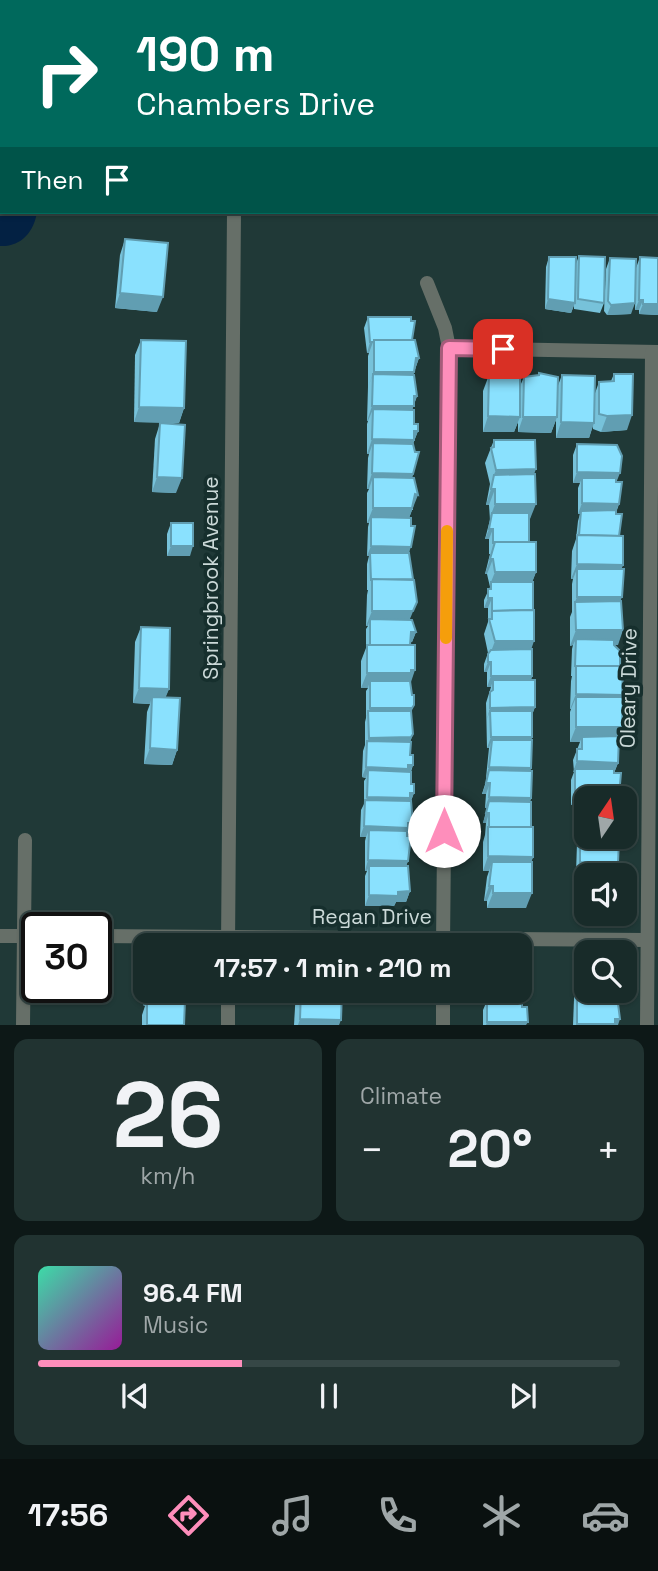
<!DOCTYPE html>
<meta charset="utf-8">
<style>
body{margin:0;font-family:"Space Grotesk",sans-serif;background:#213331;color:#f1f3f6;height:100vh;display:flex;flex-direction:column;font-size:26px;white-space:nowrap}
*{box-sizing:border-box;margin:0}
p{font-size:23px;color:#9fa7a8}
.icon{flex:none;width:38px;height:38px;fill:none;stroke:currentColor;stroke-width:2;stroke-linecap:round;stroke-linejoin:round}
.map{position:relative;height:1025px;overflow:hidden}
.details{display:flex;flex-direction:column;gap:14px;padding:14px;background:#0d1817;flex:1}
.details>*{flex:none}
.banner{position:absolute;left:0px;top:0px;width:658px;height:214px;box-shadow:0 2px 5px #0004,0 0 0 2px #364746;background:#00695c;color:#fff;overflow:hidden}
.needle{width:46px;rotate:13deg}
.controls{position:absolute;left:574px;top:786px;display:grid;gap:14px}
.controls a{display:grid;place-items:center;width:63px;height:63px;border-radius:14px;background:#182b29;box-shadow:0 2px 5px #0004,0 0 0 2px #364746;font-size:35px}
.speed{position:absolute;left:21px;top:912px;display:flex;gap:14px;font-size:35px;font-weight:700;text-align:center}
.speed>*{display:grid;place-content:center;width:91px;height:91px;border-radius:50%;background:#182b29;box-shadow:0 2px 5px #0004,0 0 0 2px #364746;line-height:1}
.speed .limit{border:4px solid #111;border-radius:10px;background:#fff;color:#111}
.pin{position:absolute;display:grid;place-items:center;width:60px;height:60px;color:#fff;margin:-30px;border-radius:14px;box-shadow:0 4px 10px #0006}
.me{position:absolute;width:77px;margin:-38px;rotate:0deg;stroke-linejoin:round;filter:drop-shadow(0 0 5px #0008)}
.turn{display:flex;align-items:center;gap:24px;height:147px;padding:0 21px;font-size:32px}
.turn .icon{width:91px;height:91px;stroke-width:2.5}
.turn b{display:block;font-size:49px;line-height:60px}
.then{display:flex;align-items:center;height:66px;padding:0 21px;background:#0003;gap:14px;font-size:26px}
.big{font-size:52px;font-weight:600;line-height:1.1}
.details .tile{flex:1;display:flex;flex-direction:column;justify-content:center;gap:10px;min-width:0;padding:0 24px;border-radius:14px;background:#213331}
.details .dial{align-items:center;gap:0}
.dial b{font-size:91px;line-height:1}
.song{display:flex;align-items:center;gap:21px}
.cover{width:84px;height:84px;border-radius:10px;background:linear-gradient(135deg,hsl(160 70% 55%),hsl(300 70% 35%))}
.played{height:7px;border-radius:4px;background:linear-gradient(90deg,#fe8ebb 35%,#364746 35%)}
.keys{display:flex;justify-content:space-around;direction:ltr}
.heat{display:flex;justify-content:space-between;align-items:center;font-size:38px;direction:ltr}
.details .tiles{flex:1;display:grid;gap:14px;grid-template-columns:1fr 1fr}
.tile:last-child{grid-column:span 2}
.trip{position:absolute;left:133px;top:933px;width:399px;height:70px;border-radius:14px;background:#182b29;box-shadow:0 2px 5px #0004,0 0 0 2px #364746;font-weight:600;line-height:70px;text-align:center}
.tabs{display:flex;height:112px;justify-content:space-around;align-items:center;background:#0a1110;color:#9fa7a8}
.tabs .icon{width:49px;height:49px}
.tabs .selected{color:#fe8ebb}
.tabs b{font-size:32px;color:#f1f3f6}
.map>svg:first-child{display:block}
</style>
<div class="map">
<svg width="658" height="1025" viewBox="0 0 658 1025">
<rect width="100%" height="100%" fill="#203937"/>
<path fill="#032143" d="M0,83L2,212H37C34,232 21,247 0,246Z"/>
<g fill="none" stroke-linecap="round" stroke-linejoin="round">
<path stroke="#666f68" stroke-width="9" d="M24,2V0"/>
<g stroke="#666f68" stroke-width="14">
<path d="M183,2V0"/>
<path d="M427,283L445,328L449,348L443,945"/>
<path d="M449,348L658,352"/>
<path d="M0,936H37"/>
<path d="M96,936L647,940"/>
<path d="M228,945L234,212"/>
<path d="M23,1025L25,840"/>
<path d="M228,1025V990"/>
<path d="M443,1025V990"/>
<path d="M647,1025L652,352"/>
</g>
<g stroke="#666f68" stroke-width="14">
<path d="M0,15H2"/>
<path d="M656,19H658"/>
</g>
</g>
<g fill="#77c2da">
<path d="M125,239L157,312L115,308L120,255Z"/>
<path d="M579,256L604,303L600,313L574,309V305L571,313L545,309L546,267L549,257L575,266Z"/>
<path d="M640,257L658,258V315L639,314V310H635L636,268Z"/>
<path d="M610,258L631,314L607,315L604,311L606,269Z"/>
<path d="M368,317L412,340L419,358L413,375L417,396L412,410L414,424L418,431L413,444V474L412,478L413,510H412L409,518L410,620L416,632L412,642H410V684L411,714L413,734L410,742V755L413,765L411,772V784L414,793L411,801L413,823L409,833H407L408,861L406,866L410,891L406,902H396L394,906H365V876L367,871H365V841L366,837H360L361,810L364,804V781L366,778L362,777L363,751L365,745V722L366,718V691L368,688H361V661L366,648V629L368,626H366L367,595L368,590H367V564L369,556H367L368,527L369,523H367V493L369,489H367L368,458L369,454H367V424L368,421H367L368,387V356L369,353H367L364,328Z"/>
<path d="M141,340L184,408L179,423L134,422L135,355Z"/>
<path d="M539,373L557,388L562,375L594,396L599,382L611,381L614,374L627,430L601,432L593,429V425L589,438H556V420L551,433L518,432V422L514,432H483V391L489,375L520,386L524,377L538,375Z"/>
<path d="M160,423L176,493L152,492L155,439Z"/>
<path d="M494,440L534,474L530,519H529V542L536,572L532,582L531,650L532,676L531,680L535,707L532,715L531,768L530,771L531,798L530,802L531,827L533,857L531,862L526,908H487V901H484L487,877L489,871H483V842L485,835L486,823H483L487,808H485L486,794H482L487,778H486L489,748H487L486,703L491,687H487V672H484V664L488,653L484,634L488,622V608H484V600L490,587L487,574H485L490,554H489V539H485L490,520L489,505H486L490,484L485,463Z"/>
<path d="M577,444L617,482L619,504L616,513L623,565L621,569L618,645H614L621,697L622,727L618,736V763L614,773L586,798L615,837H608L586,875V908H576L577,877L578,873H576L577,843L579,838H576V812L578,805H571V780L574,772L573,760L580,742H570V712L571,709H570L571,681L572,676H571L572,649L573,645L570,646V617L572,612V584L573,579H571L572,551L576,539L578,521L580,514H578V488L580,483H573V455Z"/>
<path d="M171,523L190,556H167V534Z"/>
<path d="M141,627L169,689L165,697L177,750L172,765L144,764L147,712L150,704L133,703L135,642Z"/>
<path d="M145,963V990H187L184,1000V1025H142V1015L145,1006L143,1005Z"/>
<path d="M579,964L614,996L618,1025H573L575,974Z"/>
<path d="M296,990H342L339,1025H294Z"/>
<path d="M482,990H520L526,1025H483V1010L486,1003H484Z"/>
</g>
<g fill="#619eb2">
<rect x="656" y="191" width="2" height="16"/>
<path d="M120,293L163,297L157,312L115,308Z"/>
<path d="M548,299L575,303L571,313L545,309Z"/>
<path d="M639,300H643L639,310H635Z"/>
<path d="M635,303L631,314L607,315L611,305Z"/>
<path d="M643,304H658V315L639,314Z"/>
<path d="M370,342H373L369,353H367Z"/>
<path d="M416,358H419L409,387L373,374L368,387L374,372Z"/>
<path d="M414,396H417L408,422L373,409L368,421H367L372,406Z"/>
<path d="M139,407L184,408L179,423L134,422Z"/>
<path d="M632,415L627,430L601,432L607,416Z"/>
<path d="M488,416L520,417L514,432H483Z"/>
<path d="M523,417H557L551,433L518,432Z"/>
<path d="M561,422L594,423L589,438H556Z"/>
<path d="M414,431H418L412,446L373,443L369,454H367L372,439Z"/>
<path d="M536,469L530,485L493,477L496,470Z"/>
<path d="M577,472L620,473L616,483L582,478L580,483H573Z"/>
<path d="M372,473L413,474L408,490L373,477L369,489H367Z"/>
<path d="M157,477L182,478L176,493L152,492Z"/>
<path d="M491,489H495L489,505H486Z"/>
<path d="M415,494L418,495L407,523L371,517L369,523H367L373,508Z"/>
<path d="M582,503L619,504L615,514L581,511L580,514H578Z"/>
<path d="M495,504H536L530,519L491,520L492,513L489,520Z"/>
<path d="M489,529H493L489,539H485Z"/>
<path d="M171,546H193L190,556H167Z"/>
<path d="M371,546L411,547L407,557L370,553L369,556H367Z"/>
<path d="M490,559H493L487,574H485Z"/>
<path d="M577,564L623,565L617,580L577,569L573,579H571Z"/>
<path d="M495,572H536L530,588L491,582L489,587Z"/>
<path d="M577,597H622L616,612L575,602L571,612Z"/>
<path d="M488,598H492L488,608H484Z"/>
<path d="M417,602L407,626L370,619L368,626H366L372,611Z"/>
<path d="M576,630H623L618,645H575L576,639L573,645L570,646Z"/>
<path d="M411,632H416L412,642H407Z"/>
<path d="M495,641H534L529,656L489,657Z"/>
<path d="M488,662H491L487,672H484Z"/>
<path d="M415,670L410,685L370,681L368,688H361L367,673Z"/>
<path d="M491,676H532L529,686L493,680L491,687H487Z"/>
<path d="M139,688L169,689L163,704L152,697L150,704L133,703Z"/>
<path d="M576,694L622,695L617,710L576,697L571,709H570Z"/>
<path d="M414,705L410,716L368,711L366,718L370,708Z"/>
<path d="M535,707L531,717L490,711L487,719L490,708Z"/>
<path d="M576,727H622L616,742L582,737L580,742H570Z"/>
<path d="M413,734L409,745L366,744L369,738Z"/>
<path d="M491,737H532L528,748L492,740L489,748H487Z"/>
<path d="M150,748L177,750L172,765L144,764Z"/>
<path d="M577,761L618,763L614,773L573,772Z"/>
<path d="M408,765H413L409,775L368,770L366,778L362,777L366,767Z"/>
<path d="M489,767L531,768L528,778L489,770L487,778H486Z"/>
<path d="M486,783H490L486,794H482Z"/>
<path d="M414,793L410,803L365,804L367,797Z"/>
<path d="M575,795H619L618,798H586V805L580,802L578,805H571Z"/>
<path d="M489,797L531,798L528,808L489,801L487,808H485Z"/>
<path d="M486,813H489L486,823H483Z"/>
<path d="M408,823H413L409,833L369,830L366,837H360L364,826Z"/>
<path d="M580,827H586V836H615V837L580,838V833L579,838H576Z"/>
<path d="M488,856L533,857L528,872L492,862L489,871H483Z"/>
<path d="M368,860L408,861L404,871L369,866L367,871H365Z"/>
<path d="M580,862L618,863L614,874L580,866L578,873H576Z"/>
<path d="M489,886H493L487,901H484Z"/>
<path d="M410,891L406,902H396L394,906H365L369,895L398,892Z"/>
<path d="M493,893H532L526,908H487Z"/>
<path d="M580,898H586V908H576Z"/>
<path d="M148,990L187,993L181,1008L147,1000L145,1006L143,1005Z"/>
<path d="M578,992L615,993L612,1004L577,996L574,1002Z"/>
<path d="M487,993H526L523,1004L487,999L486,1003H484Z"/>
<path d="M300,1019L341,1020L339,1025H298Z"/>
<path d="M615,1019H620L618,1025H577V1024Z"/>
<path d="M487,1022H528L526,1025H486Z"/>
</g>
<g fill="#8ae1fe" stroke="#619eb2" stroke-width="2">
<rect x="656" y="139" width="2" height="52"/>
<path d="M125,239L168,243L163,297L120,293Z"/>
<path d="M579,256L605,257L604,303L578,299Z"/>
<path d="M549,257H576L575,303L548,299Z"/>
<path d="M640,257L658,258V304H643V300H639Z"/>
<path d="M610,258L636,259L635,303L611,305L608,301Z"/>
<path d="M368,317H411V321H415L412,340H374V342H370Z"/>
<path d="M141,340L186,341L184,408L139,407Z"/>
<path d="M374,340H415L419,358H416L414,372H374Z"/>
<path d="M507,373L520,377V417L488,416L489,375Z"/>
<path d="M539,373L558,377L557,417H523L524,377L539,375Z"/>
<path d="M373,374L414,375L417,396H414V406H372Z"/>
<path d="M614,374H633L632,415L607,416L599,414V382L614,381Z"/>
<path d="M562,375L595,376L594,423L561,422Z"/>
<path d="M373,409L414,410V424H418V431H414V440L372,439Z"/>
<path d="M160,423L185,425L182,478L157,477Z"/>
<path d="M494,440H535L536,469L496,470L491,448L494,447Z"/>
<path d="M373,443L413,444L415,452H419L413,474L372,473Z"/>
<path d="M577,444L617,445L622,456L620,473L577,472Z"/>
<path d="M535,474L536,504H495V489H491L494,475Z"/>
<path d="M373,477L414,478L418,495L415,494L412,508H373Z"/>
<path d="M582,478H616V482H622L619,504L582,503Z"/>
<path d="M616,510V514H622L619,536L579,535L581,511Z"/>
<path d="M492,513H529V542H495L494,543H493V529H489Z"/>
<path d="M371,517L411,518V526H415L411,547L371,546Z"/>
<rect x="171" y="523" width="22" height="23"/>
<path d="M577,535L623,536V565L577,564Z"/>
<path d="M495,542H536V572H495L493,559H490Z"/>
<path d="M370,553H409L413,579L371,580Z"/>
<path d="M577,569H624L622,597H577Z"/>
<path d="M372,579L414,580L417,602L413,611H372Z"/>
<path d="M491,582H533V610L492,611V612V598H488V589H491Z"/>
<path d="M621,601L623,630H576L575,602Z"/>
<path d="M534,610V641H495L489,619H492V611Z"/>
<path d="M370,619L412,620L416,632H411L410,645H370Z"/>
<path d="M141,627L170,628L169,689L139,688Z"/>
<path d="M576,639L614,640V645L620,651V666H575Z"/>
<path d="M367,645H415V670H411V673H367Z"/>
<path d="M532,649V676H491V662H488V654L491,650Z"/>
<path d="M576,666H623L622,695L576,694Z"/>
<path d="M493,680H535V707L490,708V692L493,690Z"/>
<path d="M370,681H410L412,695H414V705L412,708H370Z"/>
<path d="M152,697L180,698L177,750L150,748Z"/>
<path d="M576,697H623L622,727H576Z"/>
<path d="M368,711H411L413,734L411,737L369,738Z"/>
<path d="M490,711H532V737H491Z"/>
<path d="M619,736L618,763L577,761V749H582V737Z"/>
<path d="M492,740H532L531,768L489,767Z"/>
<path d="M367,741L411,742L410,755H413V765H408V769L366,767Z"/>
<path d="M575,769H614V773H621L619,795H575Z"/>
<path d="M368,770L411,772V784H414V793H410V798L367,797Z"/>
<path d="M489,770L532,771L531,798L489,797L490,783H486Z"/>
<path d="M365,800L411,801L413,823H408V828L364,826Z"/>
<path d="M489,801L531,802V827H489V813H486Z"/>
<rect x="580" y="802" width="6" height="25"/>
<path d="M488,827H533V857L488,856Z"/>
<path d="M369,830L407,831V836H411L408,861L368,860Z"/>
<path d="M580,833H586V836H608V838L619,840L618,863L580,862Z"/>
<path d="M492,862H532V893H493V886H489Z"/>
<path d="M369,866H408L410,891L398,892V896L369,895Z"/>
<path d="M580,866L618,867V875H586V898H580Z"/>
<path d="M520,962H527L526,993H487V990H520Z"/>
<path d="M579,964H586V990H616L615,993L578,992Z"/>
<path d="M154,990H187V993Z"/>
<path d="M301,990H342L341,1020L300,1019Z"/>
<path d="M522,996V1007H527L528,1022H487V999Z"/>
<path d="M577,996H617L620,1019H615V1024H577Z"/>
<path d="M147,1000H185L184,1025H147Z"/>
</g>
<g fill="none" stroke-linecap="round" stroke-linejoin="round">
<defs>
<path id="route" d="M444,831L449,348L503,349"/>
</defs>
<use href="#route" stroke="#a55c7a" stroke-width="18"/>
<use href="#route" stroke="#fe8ebb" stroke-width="12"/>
<path stroke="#f59e0b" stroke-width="12" d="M446,638L447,531"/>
</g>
<g text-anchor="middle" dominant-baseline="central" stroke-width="7" stroke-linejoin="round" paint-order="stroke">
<g font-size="21" fill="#cbd9d8" stroke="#162f2d">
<text transform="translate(210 578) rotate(-90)">Springbrook Avenue</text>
<text transform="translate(628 688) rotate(-89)">Oleary Drive</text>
<text x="372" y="916">Regan Drive</text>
</g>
</g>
</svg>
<div class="controls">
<a><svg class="needle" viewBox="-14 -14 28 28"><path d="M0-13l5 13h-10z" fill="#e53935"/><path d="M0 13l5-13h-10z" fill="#9fa7a8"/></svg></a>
<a><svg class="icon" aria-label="sound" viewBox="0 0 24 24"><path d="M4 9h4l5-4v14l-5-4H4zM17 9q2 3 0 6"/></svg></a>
<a><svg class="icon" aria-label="search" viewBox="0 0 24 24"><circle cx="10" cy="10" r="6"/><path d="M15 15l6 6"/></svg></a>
</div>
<div class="speed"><div class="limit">30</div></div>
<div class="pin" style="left:503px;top:349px;background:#d93025"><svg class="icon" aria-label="arrive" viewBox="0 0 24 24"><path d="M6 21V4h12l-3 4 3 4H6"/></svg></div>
<svg class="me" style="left:444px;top:831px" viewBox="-20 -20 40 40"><circle r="19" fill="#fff"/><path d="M0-13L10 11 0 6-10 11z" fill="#fe8ebb"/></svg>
<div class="trip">17:57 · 1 min · 210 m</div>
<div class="banner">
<div class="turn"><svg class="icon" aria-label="right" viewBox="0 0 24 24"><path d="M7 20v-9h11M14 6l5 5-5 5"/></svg><div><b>190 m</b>Chambers Drive</div></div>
<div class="then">Then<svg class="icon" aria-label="arrive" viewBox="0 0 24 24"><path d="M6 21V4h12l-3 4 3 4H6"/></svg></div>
</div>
</div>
<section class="details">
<div class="tiles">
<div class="tile dial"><b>26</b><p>km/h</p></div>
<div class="tile"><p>Climate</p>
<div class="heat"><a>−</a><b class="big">20°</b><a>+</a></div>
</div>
<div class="tile">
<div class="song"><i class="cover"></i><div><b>96.4 FM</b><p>Music</p></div></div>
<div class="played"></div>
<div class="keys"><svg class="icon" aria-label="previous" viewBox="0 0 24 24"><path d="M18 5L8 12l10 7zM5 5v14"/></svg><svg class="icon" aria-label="pause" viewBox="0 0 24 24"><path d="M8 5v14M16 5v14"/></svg><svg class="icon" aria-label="next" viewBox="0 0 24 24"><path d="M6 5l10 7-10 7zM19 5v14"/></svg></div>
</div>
</div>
</section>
<nav class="tabs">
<b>17:56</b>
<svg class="icon selected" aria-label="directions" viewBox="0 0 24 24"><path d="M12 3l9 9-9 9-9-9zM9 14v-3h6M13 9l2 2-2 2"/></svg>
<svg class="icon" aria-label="music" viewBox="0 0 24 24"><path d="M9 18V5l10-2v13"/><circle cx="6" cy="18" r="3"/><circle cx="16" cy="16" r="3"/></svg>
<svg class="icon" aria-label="phone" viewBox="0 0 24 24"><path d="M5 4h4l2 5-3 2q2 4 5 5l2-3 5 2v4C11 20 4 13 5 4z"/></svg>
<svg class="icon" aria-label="climate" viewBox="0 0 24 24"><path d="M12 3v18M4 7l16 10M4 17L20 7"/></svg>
<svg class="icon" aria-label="car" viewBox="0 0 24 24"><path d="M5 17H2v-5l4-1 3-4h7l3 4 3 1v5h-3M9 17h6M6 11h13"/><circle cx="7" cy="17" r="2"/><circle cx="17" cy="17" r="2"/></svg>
</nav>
